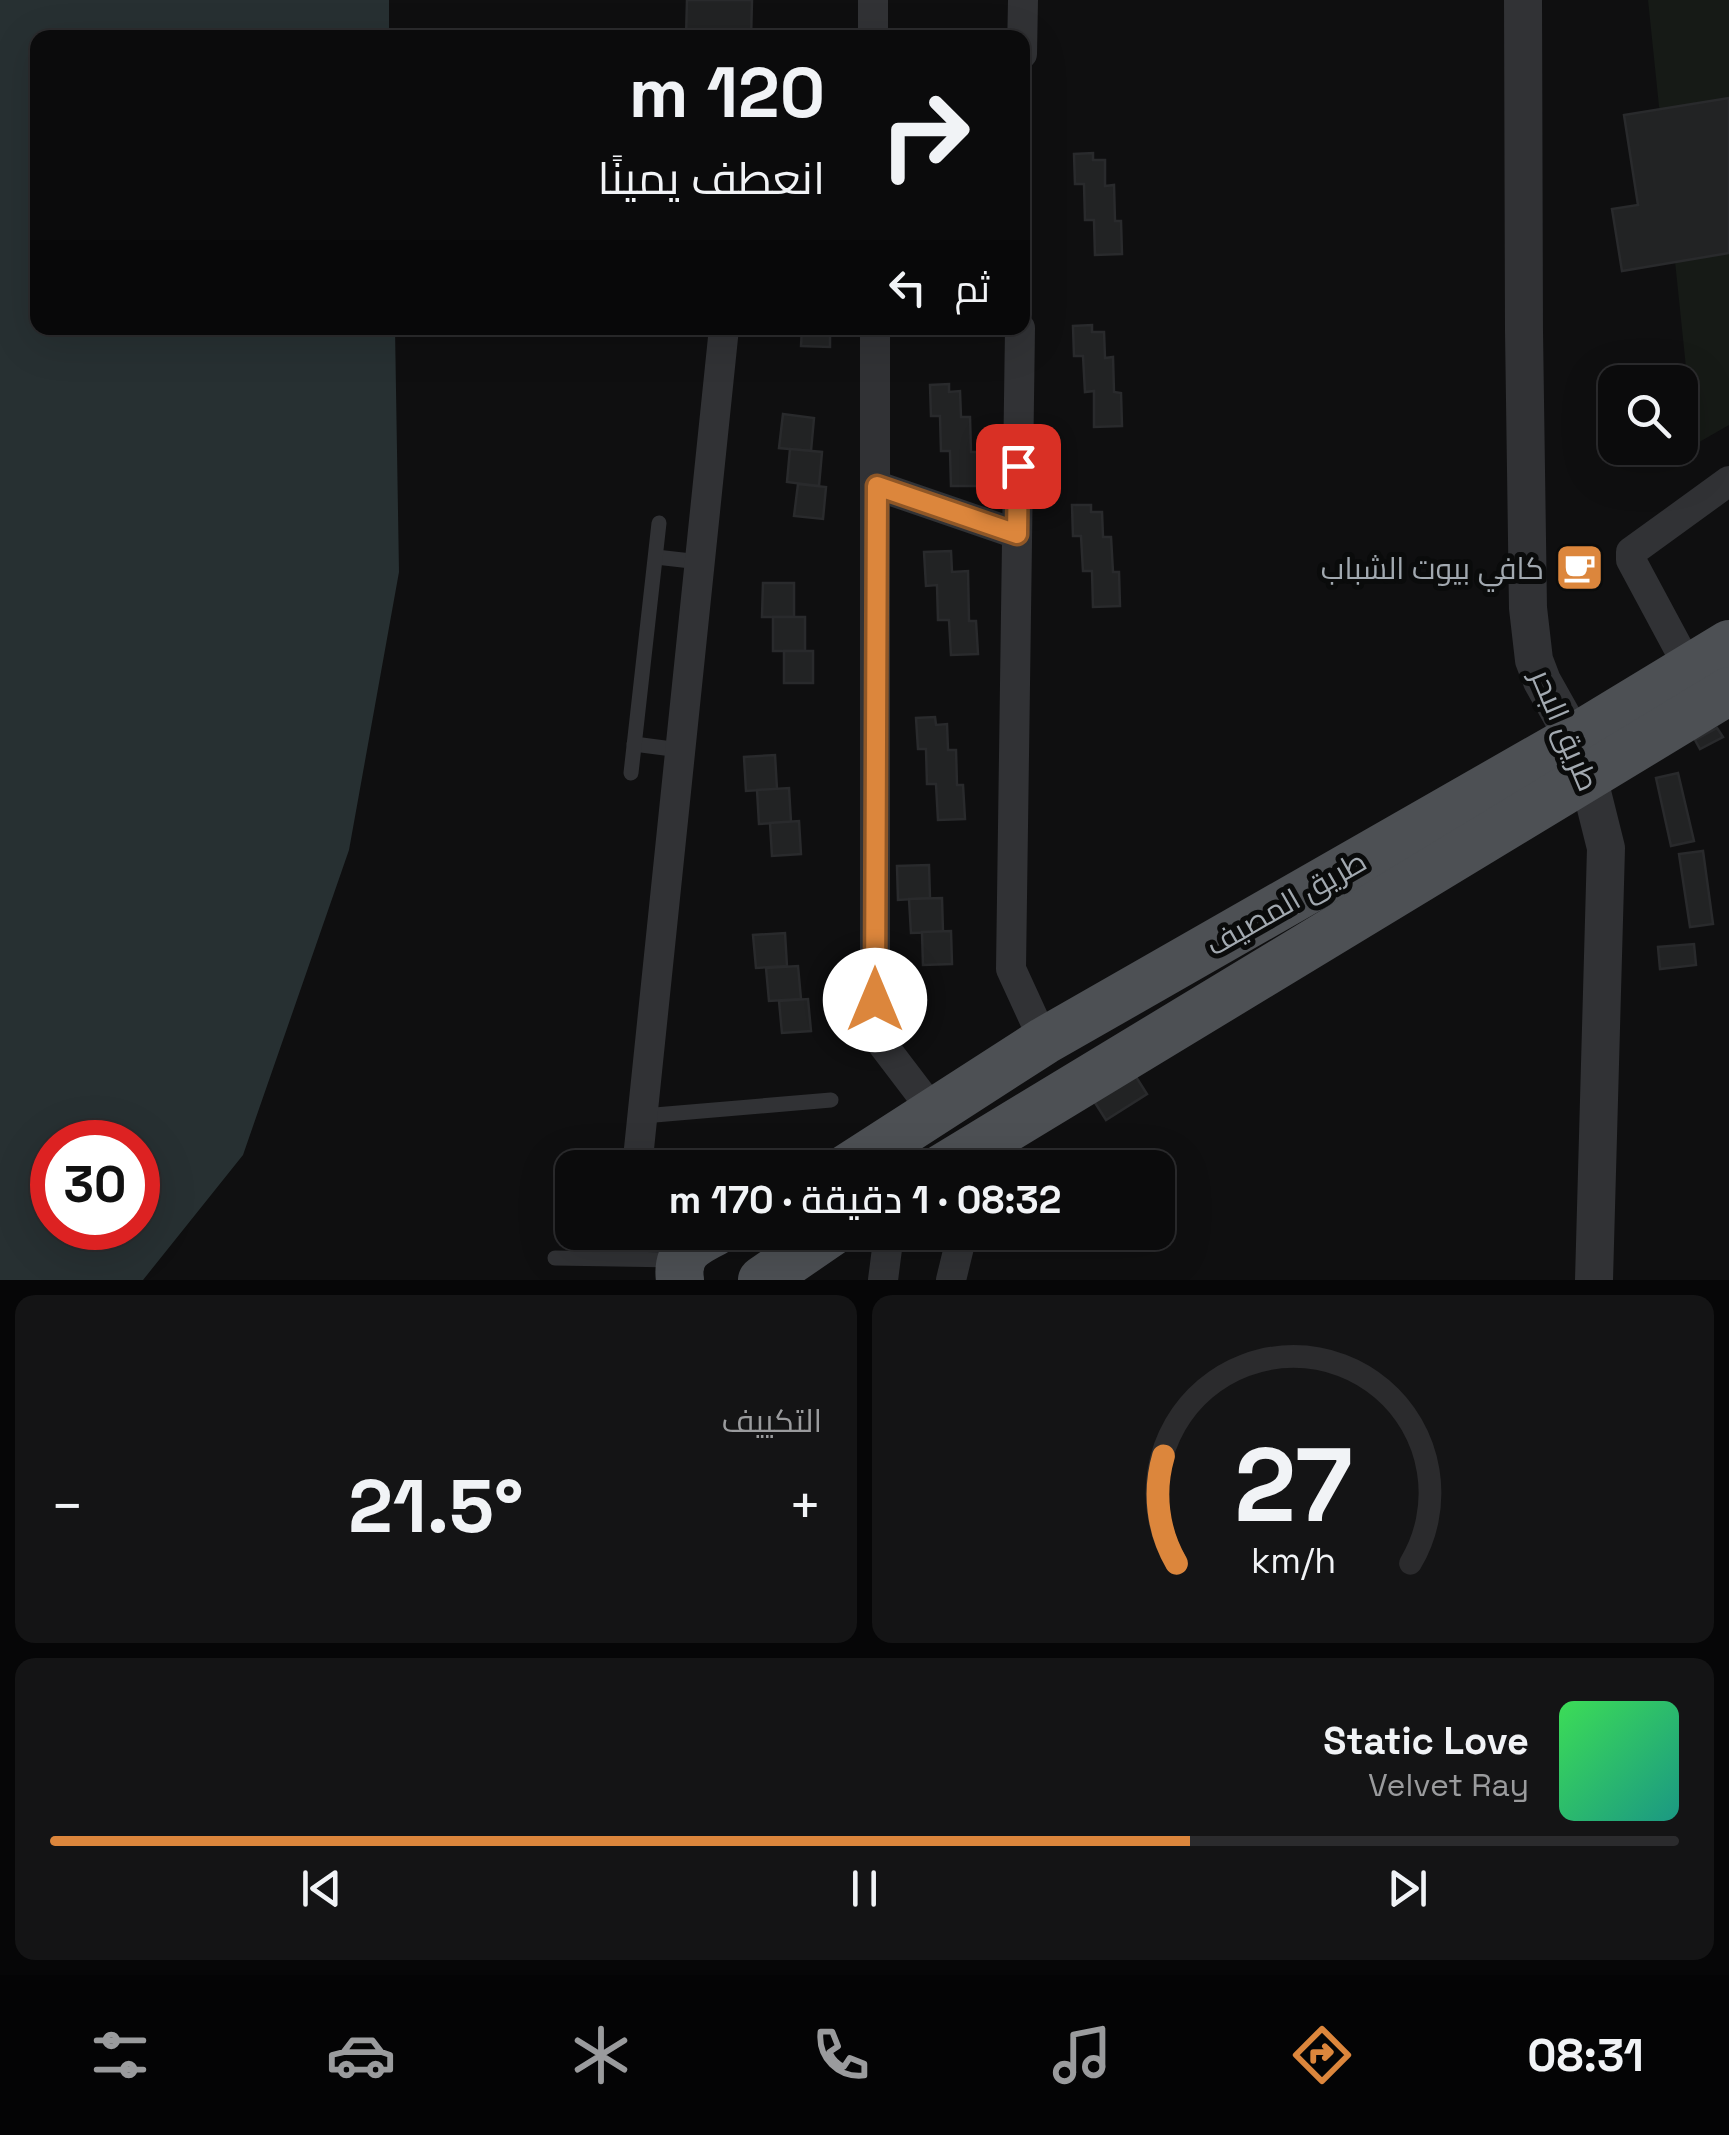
<!DOCTYPE html>
<html lang="ar">
<meta charset="utf-8">
<style>
body{margin:0;font-family:"Space Grotesk",Cairo,sans-serif;background:#141415;color:#f1f3f6;direction:rtl;height:100vh;display:flex;flex-direction:column;font-size:38px;white-space:nowrap}
*{box-sizing:border-box;margin:0}
p{font-size:32px;color:#9a9b9d}
.icon{flex:none;width:55px;height:55px;fill:none;stroke:currentColor;stroke-width:2;stroke-linecap:round;stroke-linejoin:round}
.map{position:relative;height:1280px;overflow:hidden;direction:ltr}
.panel{display:flex;flex-direction:column;gap:15px;padding:15px;background:#060607;flex:1}
.panel>*{flex:none}
.hud{position:absolute;left:30px;top:30px;width:1000px;height:305px;border-radius:20px;box-shadow:0 10px 40px #0002,0 0 0 2px #2b2b2d;direction:rtl;background:#0b0b0c;color:#f1f3f6;overflow:hidden}
.tools{position:absolute;left:1598px;top:365px;display:grid;gap:20px}
.tools a{display:grid;place-items:center;width:100px;height:100px;border-radius:20px;background:#0b0b0c;box-shadow:0 10px 40px #0002,0 0 0 2px #2b2b2d;font-size:50px}
.speed{position:absolute;left:30px;top:1120px;display:flex;gap:20px;font-size:50px;font-weight:700;text-align:center}
.speed>*{display:grid;place-content:center;width:130px;height:130px;border-radius:50%;background:#0b0b0c;box-shadow:0 10px 40px #0002,0 0 0 2px #2b2b2d;line-height:1}
.speed .limit{border:15px solid #d22;background:#fff;color:#111}
.pin{position:absolute;display:grid;place-items:center;width:85px;height:85px;color:#fff;margin:-42px;border-radius:20px;box-shadow:0 5px 15px #0006}
.me{position:absolute;width:110px;margin:-55px;rotate:0deg;stroke-linejoin:round;filter:drop-shadow(0 0 8px #0008)}
.turn{display:flex;align-items:center;gap:35px;height:210px;padding:0 40px;font-size:45px}
.turn .icon{width:130px;height:130px;stroke-width:2.5}
.turn b{display:block;font-size:70px;line-height:85px}
.then{display:flex;align-items:center;height:95px;padding:0 40px;background:#0003;gap:20px;font-size:38px}
.big{font-size:75px;font-weight:600;line-height:1.1}
.panel .tile{flex:1;display:flex;flex-direction:column;justify-content:center;gap:15px;min-width:0;padding:0 35px;border-radius:20px;background:#141415}
.panel .dial{align-items:center;gap:0}
.dial svg{height:260px;overflow:visible;fill:none;stroke:#2b2b2d;stroke-width:7;stroke-linecap:round;text-anchor:middle}
.dial text{fill:#f1f3f6;stroke:none}
.song{display:flex;align-items:center;gap:30px}
.cover{width:120px;height:120px;border-radius:15px;background:linear-gradient(135deg,hsl(130 70% 55%),hsl(170 70% 35%))}
.played{height:10px;border-radius:5px;background:linear-gradient(90deg,#dc863c 70%,#2b2b2d 70%)}
.keys{display:flex;justify-content:space-around;direction:ltr}
.heat{display:flex;justify-content:space-between;align-items:center;font-size:55px;direction:ltr}
.panel .tiles{flex:1;display:grid;gap:15px;grid-template-columns:1fr 1fr}
.tile:last-child{grid-column:span 2}
.trip{position:absolute;left:555px;top:1150px;width:620px;height:100px;border-radius:20px;background:#0b0b0c;box-shadow:0 10px 40px #0002,0 0 0 2px #2b2b2d;font-weight:600;line-height:100px;text-align:center;direction:rtl}
.menu{display:flex;height:160px;justify-content:space-around;align-items:center;background:#040405;color:#9a9b9d}
.menu .icon{width:70px;height:70px}
.menu .selected{color:#dc863c}
.menu b{font-size:45px;color:#f1f3f6}
.map>svg:first-child{display:block}
</style>
<div class="map">
<svg width="1729" height="1280" viewBox="0 0 1729 1280">
<rect width="100%" height="100%" fill="#0f0f10"/>
<path fill="#161a16" d="M1648,0H1729V425L1694,445Z"/>
<path fill="#273032" fill-rule="evenodd" d="M0,0H389V37L38,38V328H395L399,572L349,850L243,1155L143,1280H0ZM52,1142H138V1228H52Z"/>
<g fill="#222324" stroke="#292a2c" stroke-width="2.5">
<path d="M687,0H752L751,38H686Z"/>
<path d="M1729,98V253L1622,271L1612,209L1638,205L1624,115Z"/>
<path d="M1093,153V160H1105V186L1114,185L1115,221H1121L1122,254L1095,255L1094,220H1085L1084,184H1075L1074,154Z"/>
<path d="M1092,325V332H1104L1105,358L1113,357L1114,392L1121,393L1122,426L1094,427V391L1085,392L1083,356H1074L1073,326Z"/>
<path d="M802,328H830V347L801,346Z"/>
<path d="M949,384V392L960,391L961,417H970L971,452H977L978,486H951L950,451H941L940,416H931L930,385Z"/>
<path d="M783,414L814,418L811,451L779,448Z"/>
<path d="M790,449L822,452L819,486L787,482Z"/>
<path d="M798,484L826,487L823,519L794,516Z"/>
<path d="M1072,505H1091V512H1102L1103,537H1111L1113,572H1119L1120,606L1093,607L1092,571H1083L1081,536H1073Z"/>
<path d="M951,551L952,572L968,571L969,621H976L978,654L951,655L949,620H938L937,585L926,586L924,552Z"/>
<path d="M763,583H794V617H762Z"/>
<rect x="773" y="617" width="32" height="34"/>
<rect x="784" y="651" width="29" height="32"/>
<path d="M935,717L936,725L947,724L948,750H956L957,785H963L965,819L938,820L936,784H927L926,749H918L916,718Z"/>
<path d="M1717,728L1723,737L1700,749L1695,740Z"/>
<path d="M775,755L777,789L746,791L744,757Z"/>
<path d="M1678,773L1694,841L1671,846L1656,778Z"/>
<path d="M789,788L791,822L759,824L757,790Z"/>
<path d="M799,821L801,854L772,856L770,823Z"/>
<path d="M1703,851L1713,924L1690,927L1679,854Z"/>
<path d="M929,865L930,898L898,900L897,866Z"/>
<path d="M942,898L943,932L911,933L909,899Z"/>
<path d="M951,931L952,964L923,965L922,932Z"/>
<path d="M785,933L787,966L756,968L753,935Z"/>
<path d="M1694,944L1696,965L1660,969L1658,947Z"/>
<path d="M798,966L801,999L769,1001L766,968Z"/>
<path d="M808,999L811,1031L782,1033L779,1001Z"/>
<path d="M1131,1069L1147,1094L1106,1120L1090,1095Z"/>
</g>
<g fill="none" stroke-linecap="round" stroke-linejoin="round">
<g stroke="#313235" stroke-width="15">
<path d="M656,557L700,562"/>
<path d="M634,744L680,750"/>
<path d="M631,773L659,523"/>
<path d="M643,1116L831,1100"/>
<path d="M555,1258L676,1260"/>
</g>
<g stroke="#313235" stroke-width="30">
<path d="M873,0V38"/>
<path d="M1022,54L1023,0"/>
<path d="M875,328V1001L880,1041L934,1112"/>
<path d="M1020,328L1011,969L1044,1041"/>
<path d="M877,486L1017,534"/>
<path d="M1689,668L1631,560V552L1729,481"/>
<path d="M637,1168L724,328"/>
<path d="M661,1232L686,1250"/>
<path d="M883,1280L888,1241L900,1232"/>
<path d="M951,1280L960,1243L957,1232"/>
</g>
<path stroke="#313235" stroke-width="38" d="M1523,0L1524,331L1528,608L1534,660L1542,681L1574,738L1575,750L1588,776L1606,848L1594,1280"/>
<g stroke="#4d5054" stroke-width="48">
<path d="M847,1168L1044,1041L1574,738L1729,644"/>
<path d="M942,1168L1729,691"/>
<path d="M680,1280C676,1252 693,1243 715,1232"/>
<path d="M762,1280L832,1232"/>
</g>
</g>
<g fill="none" stroke-linecap="round" stroke-linejoin="round">
<defs>
<path id="route" d="M875,1000L877,486L1017,534L1018,466"/>
</defs>
<use href="#route" stroke="#8f5727" stroke-width="25"/>
<use href="#route" stroke="#dc863c" stroke-width="18"/>
</g>
<defs>
<symbol id="cafe-square" viewBox="-11 -11 22 22"><rect x="-9" y="-9" width="18" height="18" rx="4" fill="#dc863c" stroke="#0a0b0b"/><path d="M-5.5-4.5H6V0H3Q3 3.5 0 3.5H-2.5Q-5.5 3.5-5.5 0ZM3-3.2v2h1.7v-2ZM-6 4.5H4V6H-6Z" fill="#fff"/></symbol>
</defs>
<g fill-rule="evenodd">
<use href="#cafe-square" x="1552" y="540" width="55" height="55"/>
</g>
<g text-anchor="middle" dominant-baseline="central" stroke-width="10" stroke-linejoin="round" paint-order="stroke">
<g font-size="30" fill="#a2a9b0" stroke="#0a0b0b" text-anchor="end">
<text x="1544" y="568">كافي بيوت الشباب</text>
</g>
<g font-size="30" fill="#a2a9b0" stroke="#0a0b0b">
<text transform="translate(1565 730) rotate(67)">طريق البحر</text>
<text transform="translate(1286 903) rotate(-30)">طريق المصيف</text>
</g>
</g>
</svg>
<div class="tools">
<a><svg class="icon" aria-label="search" viewBox="0 0 24 24"><circle cx="10" cy="10" r="6"/><path d="M15 15l6 6"/></svg></a>
</div>
<div class="speed"><div class="limit">30</div></div>
<div class="pin" style="left:1018px;top:466px;background:#d93025"><svg class="icon" aria-label="arrive" viewBox="0 0 24 24"><path d="M6 21V4h12l-3 4 3 4H6"/></svg></div>
<svg class="me" style="left:875px;top:1000px" viewBox="-20 -20 40 40"><circle r="19" fill="#fff"/><path d="M0-13L10 11 0 6-10 11z" fill="#dc863c"/></svg>
<div class="trip">08:32 · 1 دقيقة · 170 m</div>
<div class="hud">
<div class="turn"><svg class="icon" aria-label="right" viewBox="0 0 24 24"><path d="M7 20v-9h11M14 6l5 5-5 5"/></svg><div><b>120 m</b>انعطف يمينًا</div></div>
<div class="then">ثم<svg class="icon" aria-label="left" viewBox="0 0 24 24"><path d="M17 20v-9H6M10 6l-5 5 5 5"/></svg></div>
</div>
</div>
<section class="panel">
<div class="tiles">
<div class="tile dial"><svg viewBox="0 0 100 80">
<path d="M14 69A42 42 0 1 1 86 69"/>
<path d="M14 69A42 42 0 0 1 10 36" stroke="#dc863c"/>
<text x="50" y="56" font-size="32" font-weight="700">27</text>
<text x="50" y="72" font-size="11">km/h</text>
</svg></div>
<div class="tile"><p>التكييف</p>
<div class="heat"><a>−</a><b class="big">21.5°</b><a>+</a></div>
</div>
<div class="tile">
<div class="song"><i class="cover"></i><div><b>Static Love</b><p>Velvet Ray</p></div></div>
<div class="played"></div>
<div class="keys"><svg class="icon" aria-label="previous" viewBox="0 0 24 24"><path d="M18 5L8 12l10 7zM5 5v14"/></svg><svg class="icon" aria-label="pause" viewBox="0 0 24 24"><path d="M8 5v14M16 5v14"/></svg><svg class="icon" aria-label="next" viewBox="0 0 24 24"><path d="M6 5l10 7-10 7zM19 5v14"/></svg></div>
</div>
</div>
</section>
<nav class="menu">
<b>08:31</b>
<svg class="icon selected" aria-label="directions" viewBox="0 0 24 24"><path d="M12 3l9 9-9 9-9-9zM9 14v-3h6M13 9l2 2-2 2"/></svg>
<svg class="icon" aria-label="music" viewBox="0 0 24 24"><path d="M9 18V5l10-2v13"/><circle cx="6" cy="18" r="3"/><circle cx="16" cy="16" r="3"/></svg>
<svg class="icon" aria-label="phone" viewBox="0 0 24 24"><path d="M5 4h4l2 5-3 2q2 4 5 5l2-3 5 2v4C11 20 4 13 5 4z"/></svg>
<svg class="icon" aria-label="climate" viewBox="0 0 24 24"><path d="M12 3v18M4 7l16 10M4 17L20 7"/></svg>
<svg class="icon" aria-label="car" viewBox="0 0 24 24"><path d="M5 17H2v-5l4-1 3-4h7l3 4 3 1v5h-3M9 17h6M6 11h13"/><circle cx="7" cy="17" r="2"/><circle cx="17" cy="17" r="2"/></svg>
<svg class="icon" aria-label="filters" viewBox="0 0 24 24"><path d="M4 7h16M4 17h16"/><circle cx="9" cy="7" r="2"/><circle cx="15" cy="17" r="2"/></svg>
</nav>
